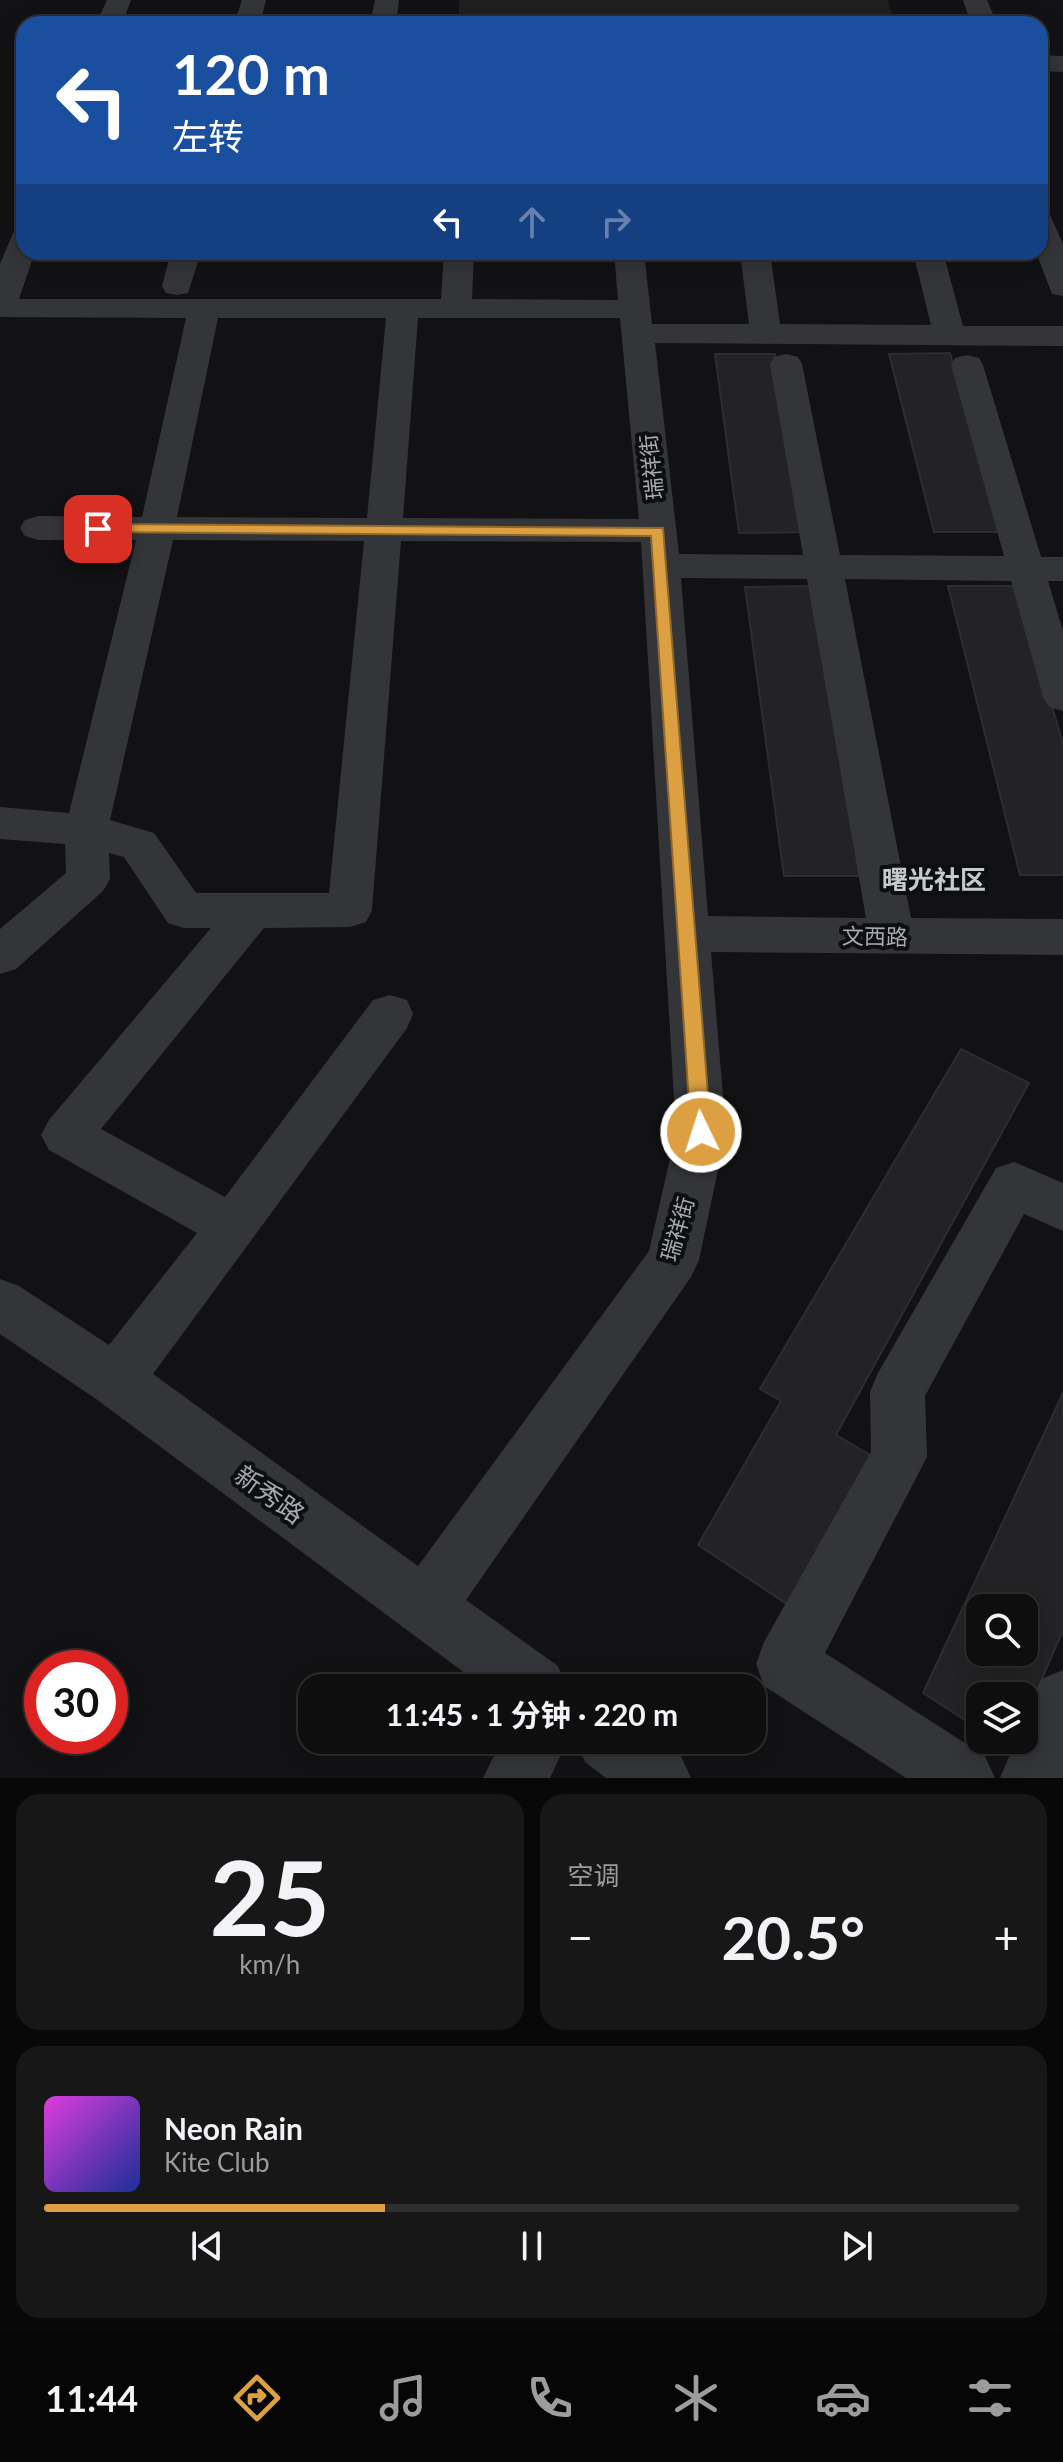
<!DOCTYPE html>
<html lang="zh">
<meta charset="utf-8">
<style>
body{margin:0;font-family:Lato,"Noto Sans SC",sans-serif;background:#171718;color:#f1f3f6;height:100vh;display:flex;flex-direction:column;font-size:30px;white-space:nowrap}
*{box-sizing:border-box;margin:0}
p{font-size:26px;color:#9b9c9e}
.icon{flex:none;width:44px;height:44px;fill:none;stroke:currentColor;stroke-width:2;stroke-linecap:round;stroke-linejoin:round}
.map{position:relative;height:1778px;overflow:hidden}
.details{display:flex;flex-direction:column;gap:16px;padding:16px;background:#080808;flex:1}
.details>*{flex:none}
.banner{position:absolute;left:16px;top:16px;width:1032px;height:244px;border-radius:24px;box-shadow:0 4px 20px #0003,0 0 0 2px #2e2e2f;background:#1a4fa0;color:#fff;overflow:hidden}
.tools{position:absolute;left:966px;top:1594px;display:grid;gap:16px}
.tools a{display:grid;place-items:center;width:72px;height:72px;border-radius:16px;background:#0e0e0f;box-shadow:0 4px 20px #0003,0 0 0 2px #2e2e2f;font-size:40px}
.speed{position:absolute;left:24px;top:1650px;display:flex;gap:16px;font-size:40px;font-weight:700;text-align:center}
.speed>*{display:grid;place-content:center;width:104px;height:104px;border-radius:50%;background:#0e0e0f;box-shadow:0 4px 20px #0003,0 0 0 2px #2e2e2f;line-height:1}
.speed .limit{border:12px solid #d22;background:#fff;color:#111}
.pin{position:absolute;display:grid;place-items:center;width:68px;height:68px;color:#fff;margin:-34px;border-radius:16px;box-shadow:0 4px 12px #0006}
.me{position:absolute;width:88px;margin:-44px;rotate:356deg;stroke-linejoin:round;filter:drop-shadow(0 0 6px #0008)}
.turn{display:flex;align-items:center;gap:28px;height:168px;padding:0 24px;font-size:36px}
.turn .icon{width:104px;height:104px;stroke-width:2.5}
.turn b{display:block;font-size:56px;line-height:68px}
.lanes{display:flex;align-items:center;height:76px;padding:0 24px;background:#0003;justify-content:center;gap:40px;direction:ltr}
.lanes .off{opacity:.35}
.big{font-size:60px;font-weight:700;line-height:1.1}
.details .tile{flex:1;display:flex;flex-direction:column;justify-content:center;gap:12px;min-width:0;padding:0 28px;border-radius:24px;background:#171718}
.details .dial{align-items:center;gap:0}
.dial b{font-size:104px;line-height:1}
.song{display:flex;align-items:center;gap:24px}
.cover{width:96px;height:96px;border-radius:12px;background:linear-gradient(135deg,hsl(300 70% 55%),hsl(230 70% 35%))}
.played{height:8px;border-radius:4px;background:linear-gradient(90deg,#dca042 35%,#2e2e2f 35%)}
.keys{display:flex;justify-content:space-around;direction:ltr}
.heat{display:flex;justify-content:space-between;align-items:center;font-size:44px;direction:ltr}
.details .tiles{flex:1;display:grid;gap:16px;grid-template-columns:1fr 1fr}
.tile:last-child{grid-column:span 2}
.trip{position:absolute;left:298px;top:1674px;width:468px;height:80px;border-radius:24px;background:#0e0e0f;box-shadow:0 4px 20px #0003,0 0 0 2px #2e2e2f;font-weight:700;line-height:80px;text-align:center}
.tab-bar{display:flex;height:128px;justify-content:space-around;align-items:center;background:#060606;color:#9b9c9e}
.tab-bar .icon{width:56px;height:56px}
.tab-bar .current{color:#dca042}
.tab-bar b{font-size:36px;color:#f1f3f6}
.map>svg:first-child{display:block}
</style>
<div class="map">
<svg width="1063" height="1778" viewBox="0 0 1063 1778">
<rect width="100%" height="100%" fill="#121214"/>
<path fill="#1f1f21" d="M459,0H888L895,24H459Z"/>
<g fill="#232325" stroke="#2d2d30" stroke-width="2" fill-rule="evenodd">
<path d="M950,353L1002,532H934L889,354Z"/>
<path d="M715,354H775L806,532L739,533Z"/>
<path d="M816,586L865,876H784L745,587Z"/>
<path d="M948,586H1017L1063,744V875H1020Z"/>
<path d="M961,1049L1029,1083L836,1435L870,1455L790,1606L698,1545L781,1401L760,1389Z"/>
<path d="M1063,1393V1630L1024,1721V1696H980V1730L923,1693ZM980,1608H1024V1652H980Z"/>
</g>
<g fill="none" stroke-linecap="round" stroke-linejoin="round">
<g fill="#343538" fill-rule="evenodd">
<path d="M107,0H131L122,24H96Z"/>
<path d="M242,0H266L260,24H234Z"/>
<path d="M375,0H399L396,24H370Z"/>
<path d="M963,0H987L997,24H971Z"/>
<path d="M1040,55L1063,56V72L1040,71Z"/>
<path d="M1040,212L1050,215L1063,244V296L1052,294L1036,252H1040Z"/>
<path d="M24,230V252H35L19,299H441L444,252H474L472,299L618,300L614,252H644L652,324H749L740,252H770L780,324L931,325L913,252H943L963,326H1063V346L655,343L679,554L803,555L770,364L774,357L786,354L798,357L802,364L840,555L1004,556L951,365L955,358L967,355L979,358L983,365L1041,557H1063V581H1048L1063,631V711L1049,707L1043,697L1011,581L845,579L911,918L1063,919V955L711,952L726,1132L699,1260L691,1277L466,1600L558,1666L567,1688H485L96,1399L0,1334V1279L19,1286L109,1345L197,1233L49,1150L41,1135L49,1120L211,928H184L168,923L124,857L109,853L110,879L103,891L16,969L0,974V929L66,873L65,844L0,839V807L69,813L136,540H38L25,536L20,528L25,520L38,516L142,517L186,318L0,317V264L13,233ZM218,318H386L367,518L177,517ZM418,318H620L639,519L403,518ZM173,540L364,541L329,893H196L154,833L110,820ZM401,541L641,542L676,1132L649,1251L418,1566L153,1374L407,1028L413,1014L407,1000L390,995L373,1000L225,1197L101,1129L264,928L350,927L366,922L372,910ZM681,578L807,579L866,918L708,916Z"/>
<path d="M171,252H201L188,293L177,295L166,293L162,286Z"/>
<path d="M1014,1162L1063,1183V1231L1024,1214L925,1396L927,1457L825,1653L985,1756L995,1778H906L764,1686L756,1664L764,1642L871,1452L870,1392L878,1373L996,1168Z"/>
<path d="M1063,1670V1778H1000L1016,1740H1024V1721L1041,1679Z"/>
<path d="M502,1740H568L550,1778H483Z"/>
<path d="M576,1740H660L681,1756L691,1778H606L585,1762Z"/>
</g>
</g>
<path fill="#dca042" stroke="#8f682b" stroke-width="2" d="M98,524L663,528L711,1132L708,1138L701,1140L694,1138L691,1132L651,536L93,532L91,529Z"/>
<g text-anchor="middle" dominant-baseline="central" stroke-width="8" stroke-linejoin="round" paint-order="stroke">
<g font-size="22" fill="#a6aab3" stroke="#0d0e0f">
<text transform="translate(651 467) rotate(-96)">瑞祥街</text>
<text transform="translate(875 936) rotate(1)">文西路</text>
<text transform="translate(677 1229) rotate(-74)">瑞祥街</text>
</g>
<g font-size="26" font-weight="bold" fill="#c6c9cf" stroke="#0d0e0f">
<text x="934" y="879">曙光社区</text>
</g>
<g font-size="26" fill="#a6aab3" stroke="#0d0e0f">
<text transform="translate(270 1494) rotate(36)">新秀路</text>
</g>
</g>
</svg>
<div class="tools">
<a><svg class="icon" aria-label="search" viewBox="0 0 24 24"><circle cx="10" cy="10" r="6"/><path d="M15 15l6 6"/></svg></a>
<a><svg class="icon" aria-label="layers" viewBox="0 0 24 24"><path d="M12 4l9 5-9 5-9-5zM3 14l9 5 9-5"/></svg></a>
</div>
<div class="speed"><div class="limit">30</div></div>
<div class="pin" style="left:98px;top:529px;background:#d93025"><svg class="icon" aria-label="arrive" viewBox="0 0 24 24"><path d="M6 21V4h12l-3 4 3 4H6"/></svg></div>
<svg class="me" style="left:701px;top:1132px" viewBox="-20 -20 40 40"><circle r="17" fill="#dca042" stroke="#fff" stroke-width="3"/><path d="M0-11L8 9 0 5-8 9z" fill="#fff"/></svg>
<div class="trip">11:45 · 1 分钟 · 220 m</div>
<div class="banner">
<div class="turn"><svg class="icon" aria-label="left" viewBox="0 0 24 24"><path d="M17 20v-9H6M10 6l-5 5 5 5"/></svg><div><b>120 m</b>左转</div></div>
<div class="lanes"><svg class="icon" aria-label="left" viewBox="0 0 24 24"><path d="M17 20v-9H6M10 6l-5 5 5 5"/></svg><svg class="icon off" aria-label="ahead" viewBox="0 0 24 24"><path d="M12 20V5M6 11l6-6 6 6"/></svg><svg class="icon off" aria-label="right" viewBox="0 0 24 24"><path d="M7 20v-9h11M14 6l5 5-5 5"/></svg></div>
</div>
</div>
<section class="details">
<div class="tiles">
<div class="tile dial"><b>25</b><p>km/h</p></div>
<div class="tile"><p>空调</p>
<div class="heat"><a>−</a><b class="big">20.5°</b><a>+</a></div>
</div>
<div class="tile">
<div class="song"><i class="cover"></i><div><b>Neon Rain</b><p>Kite Club</p></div></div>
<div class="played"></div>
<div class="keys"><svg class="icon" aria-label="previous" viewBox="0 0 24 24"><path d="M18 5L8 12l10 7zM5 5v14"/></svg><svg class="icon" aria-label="pause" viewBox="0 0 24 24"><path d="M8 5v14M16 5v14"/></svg><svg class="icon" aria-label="next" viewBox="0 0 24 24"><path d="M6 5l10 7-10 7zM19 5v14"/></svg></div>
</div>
</div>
</section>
<nav class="tab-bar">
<b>11:44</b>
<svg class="icon current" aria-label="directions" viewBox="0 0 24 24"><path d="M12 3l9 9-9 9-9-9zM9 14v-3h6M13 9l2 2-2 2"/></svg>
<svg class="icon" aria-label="music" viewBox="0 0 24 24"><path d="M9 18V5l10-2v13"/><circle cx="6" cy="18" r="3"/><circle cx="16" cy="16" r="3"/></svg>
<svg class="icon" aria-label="phone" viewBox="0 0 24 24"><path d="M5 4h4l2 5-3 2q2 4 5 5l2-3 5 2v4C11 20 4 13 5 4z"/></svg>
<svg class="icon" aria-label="climate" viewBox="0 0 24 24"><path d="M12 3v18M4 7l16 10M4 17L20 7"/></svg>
<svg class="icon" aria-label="car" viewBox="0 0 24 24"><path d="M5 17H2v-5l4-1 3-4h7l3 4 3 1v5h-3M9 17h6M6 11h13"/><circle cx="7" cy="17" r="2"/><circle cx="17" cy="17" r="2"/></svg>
<svg class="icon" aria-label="filters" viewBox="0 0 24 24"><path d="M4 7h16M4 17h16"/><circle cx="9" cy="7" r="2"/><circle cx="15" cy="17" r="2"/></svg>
</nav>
